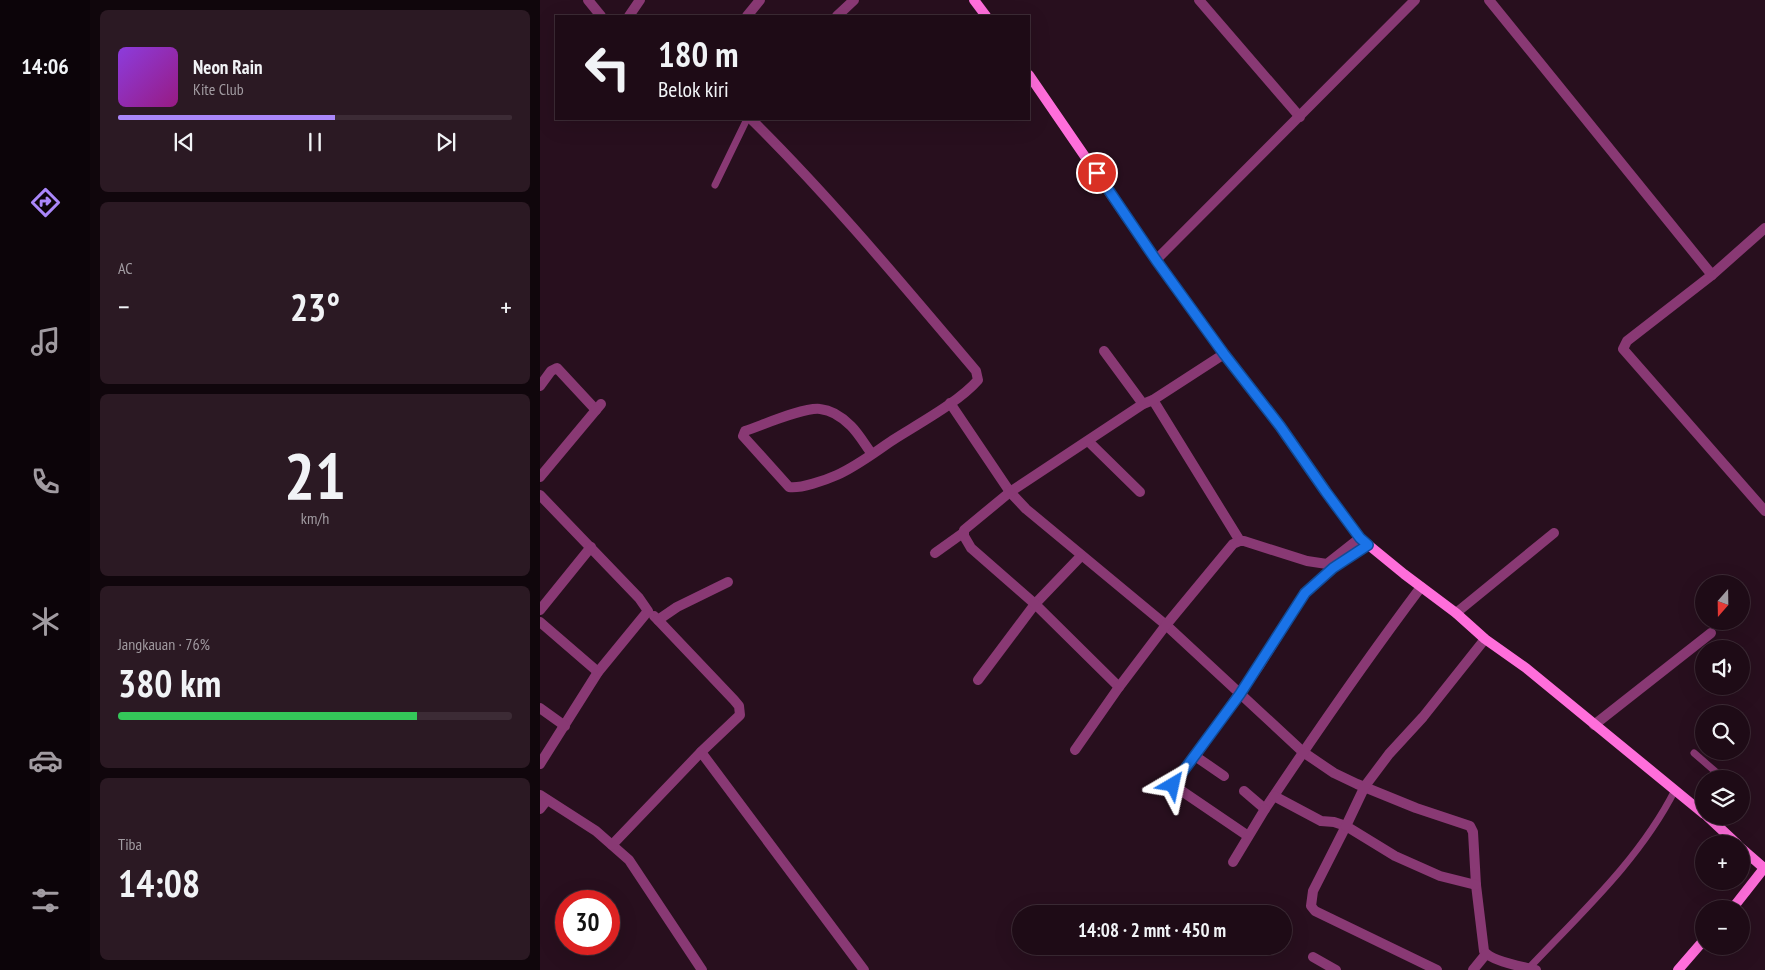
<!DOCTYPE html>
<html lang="id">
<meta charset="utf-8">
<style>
body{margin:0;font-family:"PT Sans Narrow",sans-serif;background:#2b1923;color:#f1f3f6;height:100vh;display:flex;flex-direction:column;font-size:19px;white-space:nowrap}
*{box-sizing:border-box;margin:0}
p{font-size:16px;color:#a19ba1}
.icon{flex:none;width:28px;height:28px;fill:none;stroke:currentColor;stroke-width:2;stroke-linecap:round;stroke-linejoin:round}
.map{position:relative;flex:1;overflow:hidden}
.drawer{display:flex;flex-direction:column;gap:10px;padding:10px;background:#10060c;width:450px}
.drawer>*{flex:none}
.banner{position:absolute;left:15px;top:15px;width:475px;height:105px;border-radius:0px;box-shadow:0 5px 20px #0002,0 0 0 1px #3c2b35;background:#1e0b16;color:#f1f3f6;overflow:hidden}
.needle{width:32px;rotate:200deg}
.tools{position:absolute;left:1155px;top:575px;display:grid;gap:10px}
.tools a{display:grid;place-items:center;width:55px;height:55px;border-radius:50%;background:#1e0b16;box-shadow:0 5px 20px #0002,0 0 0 1px #3c2b35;font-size:25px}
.speed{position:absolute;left:15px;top:890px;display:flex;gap:10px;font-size:25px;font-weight:700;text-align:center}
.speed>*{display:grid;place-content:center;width:65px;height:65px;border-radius:50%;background:#1e0b16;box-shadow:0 5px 20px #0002,0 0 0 1px #3c2b35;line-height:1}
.speed .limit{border:8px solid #d22;background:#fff;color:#111}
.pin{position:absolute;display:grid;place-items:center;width:42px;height:42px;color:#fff;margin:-21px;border:2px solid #fff;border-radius:50%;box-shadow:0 1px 5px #0007}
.me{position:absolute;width:55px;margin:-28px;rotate:36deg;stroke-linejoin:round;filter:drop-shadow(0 0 4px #0008)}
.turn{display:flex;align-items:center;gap:18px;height:105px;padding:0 20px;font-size:22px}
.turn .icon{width:65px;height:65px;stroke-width:2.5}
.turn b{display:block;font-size:35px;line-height:42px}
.big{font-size:38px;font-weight:800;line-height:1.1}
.drawer .card{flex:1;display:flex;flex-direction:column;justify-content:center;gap:8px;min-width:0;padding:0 18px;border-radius:8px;background:#2b1923}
.drawer .dial{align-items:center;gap:0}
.dial b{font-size:65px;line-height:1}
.song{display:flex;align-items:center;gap:15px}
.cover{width:60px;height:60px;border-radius:8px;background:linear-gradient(135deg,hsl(270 70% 55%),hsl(310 70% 35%))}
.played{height:5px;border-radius:2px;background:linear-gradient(90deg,#aa87fa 55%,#3c2b35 55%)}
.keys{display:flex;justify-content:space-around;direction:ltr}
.heat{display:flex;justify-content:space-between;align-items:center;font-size:28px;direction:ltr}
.charge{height:8px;border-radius:4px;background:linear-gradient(90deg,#34c759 76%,#3c2b35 0)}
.trip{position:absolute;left:472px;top:905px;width:280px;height:50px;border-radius:25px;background:#1e0b16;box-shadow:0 5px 20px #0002,0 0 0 1px #3c2b35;font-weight:800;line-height:50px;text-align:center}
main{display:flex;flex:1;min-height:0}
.tabs{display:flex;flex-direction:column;width:90px;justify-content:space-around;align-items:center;background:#0c0409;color:#a19ba1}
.tabs .icon{width:35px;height:35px}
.tabs .active{color:#aa87fa}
.tabs b{font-size:22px;color:#f1f3f6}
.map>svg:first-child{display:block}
</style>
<main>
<nav class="tabs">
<b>14:06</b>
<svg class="icon active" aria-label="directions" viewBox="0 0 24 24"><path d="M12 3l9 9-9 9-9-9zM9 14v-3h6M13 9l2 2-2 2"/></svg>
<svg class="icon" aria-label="music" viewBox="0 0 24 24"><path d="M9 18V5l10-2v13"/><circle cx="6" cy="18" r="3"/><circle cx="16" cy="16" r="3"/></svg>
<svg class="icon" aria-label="phone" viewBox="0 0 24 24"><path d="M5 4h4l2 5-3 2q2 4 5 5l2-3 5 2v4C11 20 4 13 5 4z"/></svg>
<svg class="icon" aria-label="climate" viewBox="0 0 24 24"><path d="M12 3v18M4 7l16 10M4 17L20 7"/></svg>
<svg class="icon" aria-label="car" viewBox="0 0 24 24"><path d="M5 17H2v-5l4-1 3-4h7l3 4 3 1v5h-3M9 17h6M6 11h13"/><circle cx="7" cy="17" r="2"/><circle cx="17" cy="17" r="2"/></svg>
<svg class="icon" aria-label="filters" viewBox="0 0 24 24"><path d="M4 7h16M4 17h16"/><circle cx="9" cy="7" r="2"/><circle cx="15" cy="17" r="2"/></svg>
</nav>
<section class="drawer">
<div class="card">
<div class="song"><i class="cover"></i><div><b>Neon Rain</b><p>Kite Club</p></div></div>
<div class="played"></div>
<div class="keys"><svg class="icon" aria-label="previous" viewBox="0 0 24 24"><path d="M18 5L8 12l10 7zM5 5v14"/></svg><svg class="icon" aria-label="pause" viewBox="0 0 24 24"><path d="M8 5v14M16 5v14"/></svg><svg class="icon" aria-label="next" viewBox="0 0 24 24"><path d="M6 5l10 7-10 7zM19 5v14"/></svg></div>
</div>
<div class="card"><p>AC</p>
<div class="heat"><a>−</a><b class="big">23°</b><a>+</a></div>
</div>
<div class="card dial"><b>21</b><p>km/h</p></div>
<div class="card"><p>Jangkauan · 76%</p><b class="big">380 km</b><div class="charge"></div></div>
<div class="card"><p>Tiba</p><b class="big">14:08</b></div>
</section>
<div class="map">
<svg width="1225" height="970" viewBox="0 0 1225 970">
<rect width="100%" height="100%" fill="#280f1e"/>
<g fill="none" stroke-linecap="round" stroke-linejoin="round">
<g stroke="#893974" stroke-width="7">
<path d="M175,185L207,119"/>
<path d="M1154,753L1184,779"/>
<path d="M989,968C1042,912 1100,859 1135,790"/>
</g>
<g stroke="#893974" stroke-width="10">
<path d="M48,0L61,16"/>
<path d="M659,0L760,117"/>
<path d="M949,0L1172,275L1225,228"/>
<path d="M89,16L100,0"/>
<path d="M207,16L220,0"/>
<path d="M297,16L314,0"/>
<path d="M211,119C291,198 363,285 436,371L438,380C419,402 378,424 353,440C335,452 317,466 297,475C286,480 260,489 249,487L203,436L205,431C223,425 264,407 280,409C292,410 303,418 311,426C319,434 325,445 332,454"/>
<path d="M616,260L875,0"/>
<path d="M1172,275L1087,341L1083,349L1225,511"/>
<path d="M564,351L603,404"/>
<path d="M0,386L11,371L17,368L56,410"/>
<path d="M613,400L700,541"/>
<path d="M410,403L470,492L486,509L626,625L763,752L794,773L817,784L876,808L930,826L933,832L936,885L944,951C950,961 984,967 996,970"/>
<path d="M548,441L600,492"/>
<path d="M0,477L61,404"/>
<path d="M0,495L99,598L108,611L58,672L0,764"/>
<path d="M395,553L423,533"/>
<path d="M0,610L51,547"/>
<path d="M916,613L1014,533"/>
<path d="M114,616L118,620L137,607L188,582"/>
<path d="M0,622L58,672"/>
<path d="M438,680L495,604L541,556"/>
<path d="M579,687L495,604L431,548L424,536V530L470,492L603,404L613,400L684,354"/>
<path d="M0,708L25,726"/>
<path d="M1054,725L1171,633"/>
<path d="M535,750L579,687L626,625L693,544L700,541H704L767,561L787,564L820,538"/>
<path d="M161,752L324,970"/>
<path d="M655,756L633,785L708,836"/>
<path d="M684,776L655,756L719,666L765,593L793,568L828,545"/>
<path d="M704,791L725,809C775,734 827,659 881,587"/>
<path d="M0,795L56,831L89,860L162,970"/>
<path d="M734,796L781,821L794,822L806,826L773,891L771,906L775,911L897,970"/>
<path d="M0,809L7,800"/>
<path d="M72,845L161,752L200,715L199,706L194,700L118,620"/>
<path d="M693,862L725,809"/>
<path d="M936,885L900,876L855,856L806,826L825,786L849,754L883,717L945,639"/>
<path d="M773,957L796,970"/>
<path d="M933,970L946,954"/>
</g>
<g stroke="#ff6edb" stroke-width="10">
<path d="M434,0L446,16"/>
<path d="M489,75L616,260L684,354L740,426L786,492L820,538L864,574L916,613L945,639L986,668L1164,814"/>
<path d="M1167,816L1197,844"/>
<path d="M1201,848L1225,869"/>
<path d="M1192,909L1225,867"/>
<path d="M1138,970L1164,940"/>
</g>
</g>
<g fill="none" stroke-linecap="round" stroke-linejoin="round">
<defs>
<path id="route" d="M557,173L616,260L684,354L740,426L786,492L820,538L828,545L793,568L765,593L700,694L633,785"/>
</defs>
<use href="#route" stroke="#114b97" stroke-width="12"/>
<use href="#route" stroke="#1a73e8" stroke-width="9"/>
</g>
</svg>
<div class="tools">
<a><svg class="needle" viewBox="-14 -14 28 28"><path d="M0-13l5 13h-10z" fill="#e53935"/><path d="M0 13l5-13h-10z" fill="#a19ba1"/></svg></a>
<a><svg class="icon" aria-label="sound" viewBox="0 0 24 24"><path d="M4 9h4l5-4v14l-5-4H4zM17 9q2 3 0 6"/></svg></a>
<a><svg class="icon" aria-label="search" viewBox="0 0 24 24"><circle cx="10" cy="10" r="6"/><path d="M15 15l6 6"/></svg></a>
<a><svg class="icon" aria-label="layers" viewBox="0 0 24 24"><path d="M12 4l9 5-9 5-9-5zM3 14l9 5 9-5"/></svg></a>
<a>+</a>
<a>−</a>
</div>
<div class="speed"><div class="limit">30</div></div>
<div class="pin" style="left:557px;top:173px;background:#d93025"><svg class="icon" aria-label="arrive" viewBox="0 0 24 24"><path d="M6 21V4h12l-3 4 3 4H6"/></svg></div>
<svg class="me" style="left:633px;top:785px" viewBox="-20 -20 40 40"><path d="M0-17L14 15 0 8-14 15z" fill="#1a73e8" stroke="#fff" stroke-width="4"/></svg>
<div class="trip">14:08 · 2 mnt · 450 m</div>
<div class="banner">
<div class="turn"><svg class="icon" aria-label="left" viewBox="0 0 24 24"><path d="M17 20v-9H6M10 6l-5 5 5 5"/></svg><div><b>180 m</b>Belok kiri</div></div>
</div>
</div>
</main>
